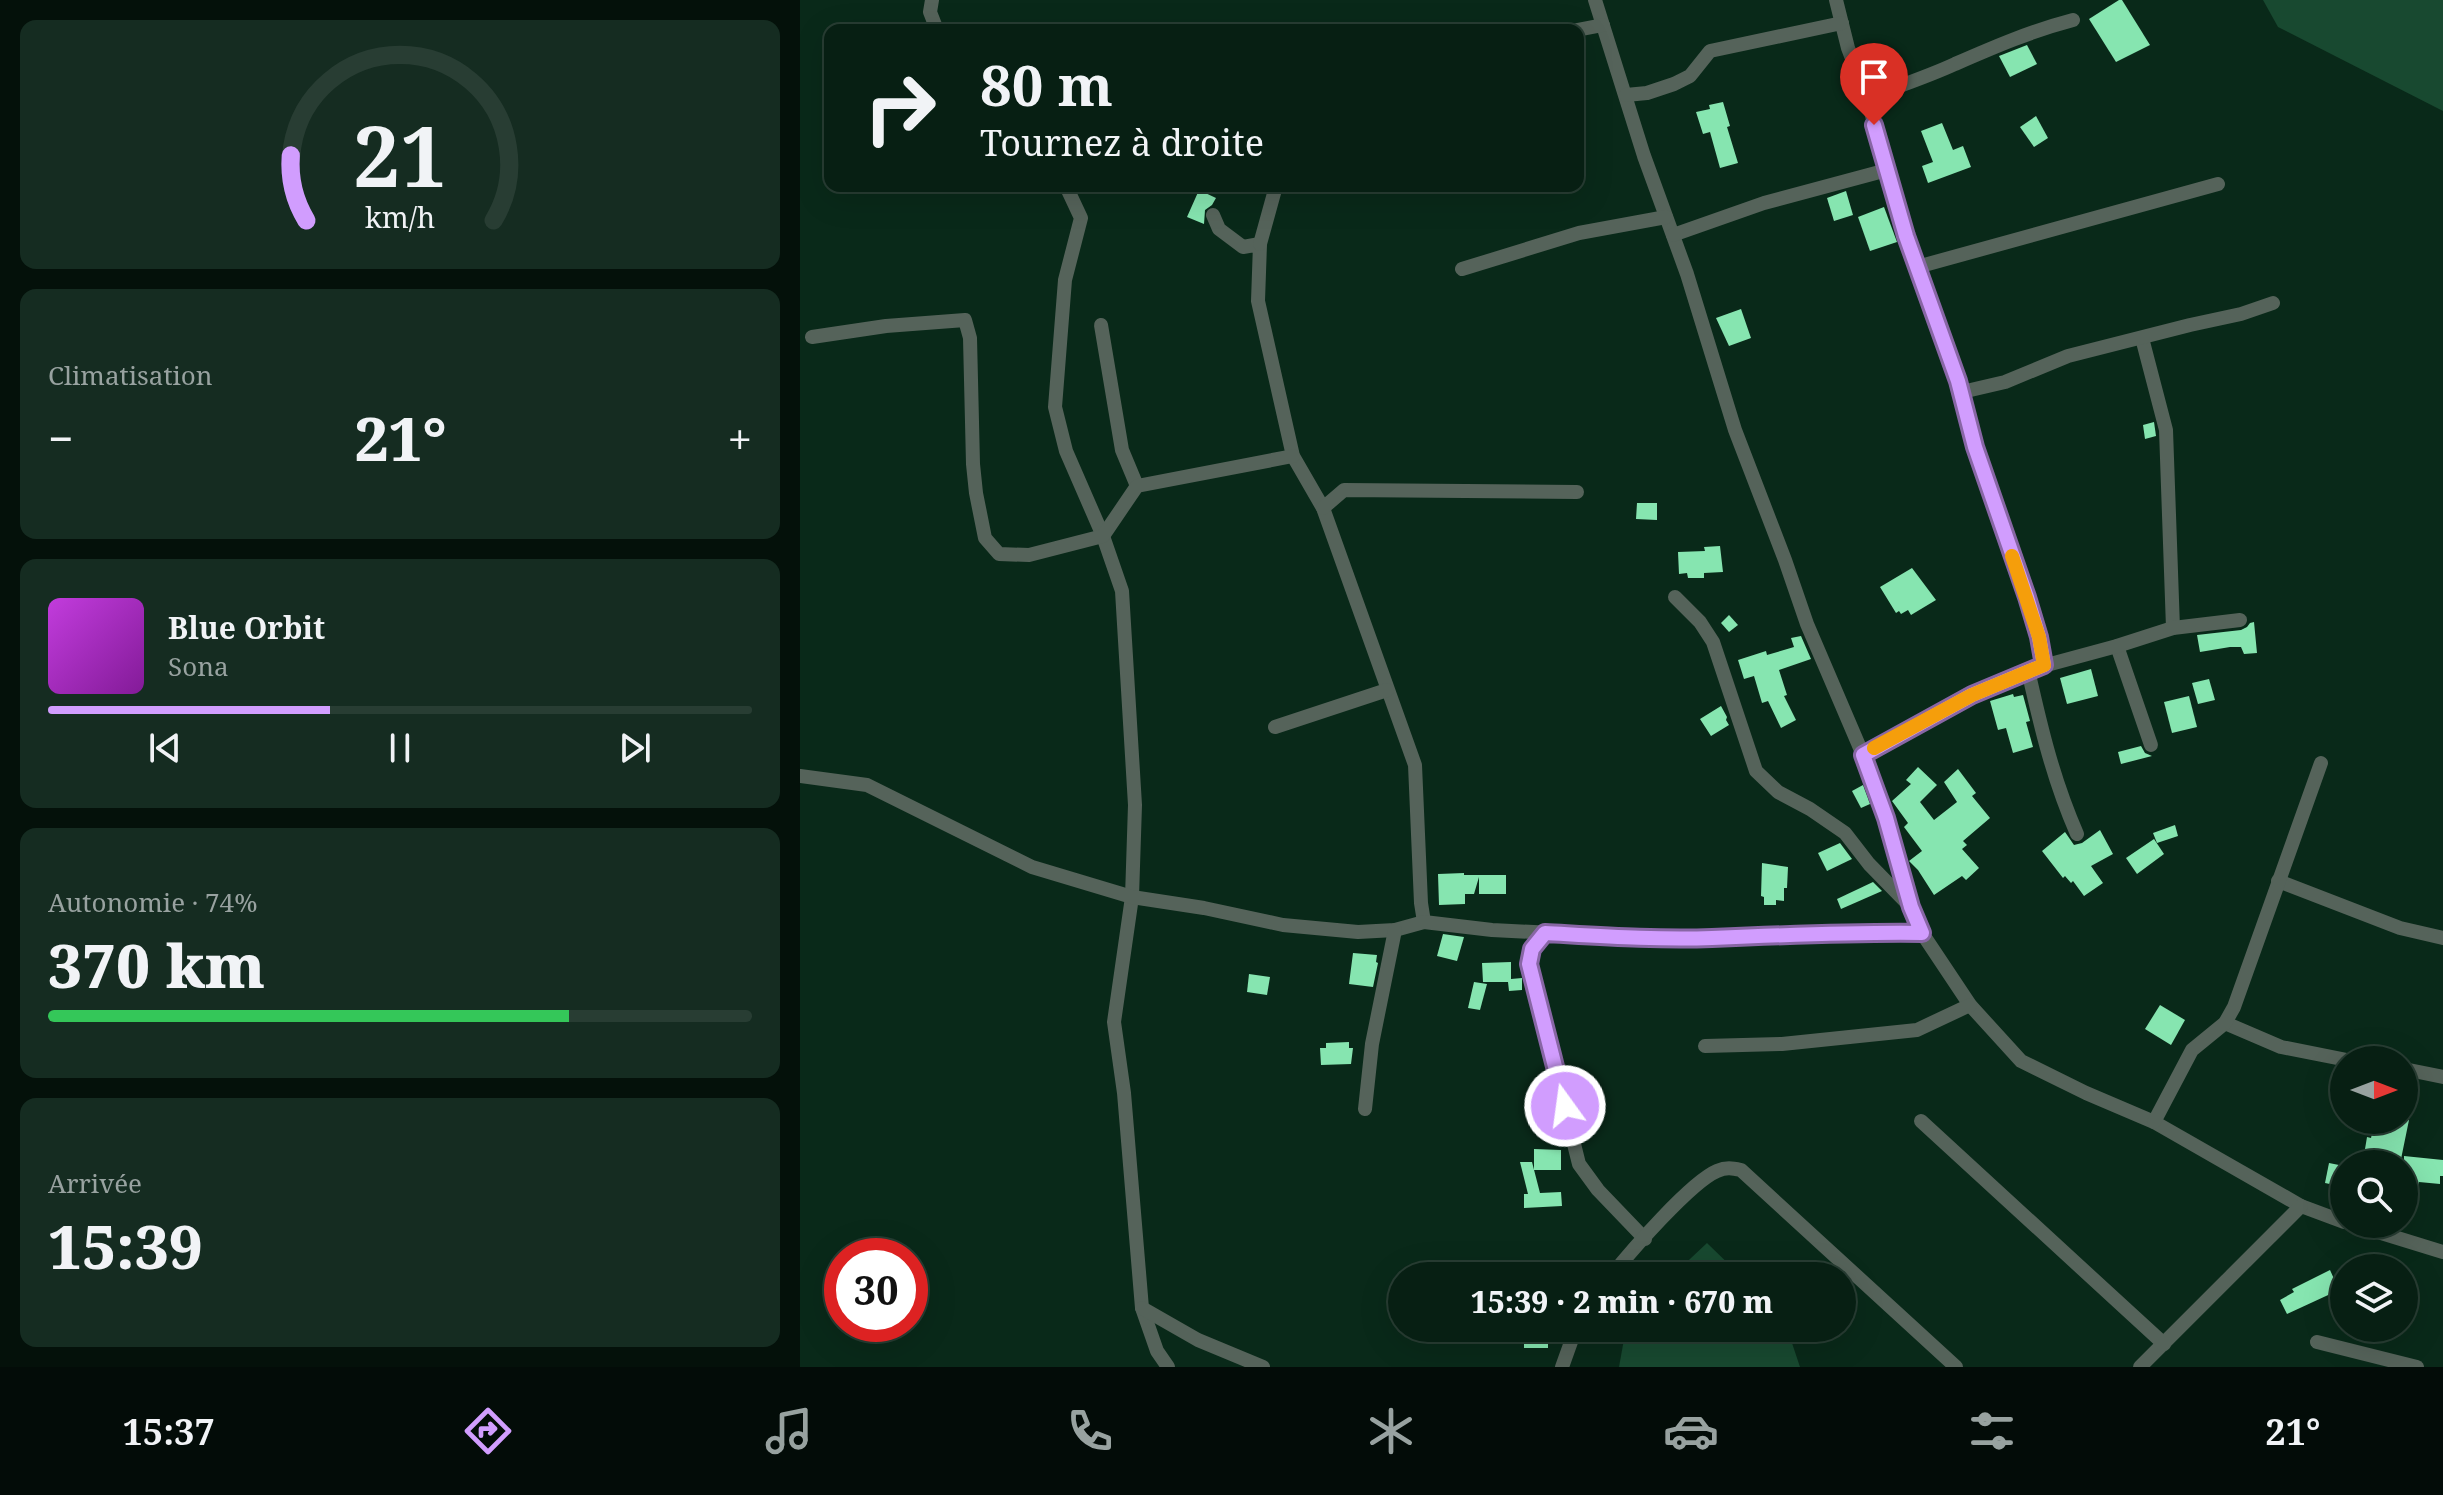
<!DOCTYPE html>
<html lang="fr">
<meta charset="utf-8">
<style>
body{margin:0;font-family:"Noto Serif",serif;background:#152c21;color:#f1f3f6;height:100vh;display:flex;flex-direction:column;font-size:30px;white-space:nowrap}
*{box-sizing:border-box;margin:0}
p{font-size:26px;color:#98a2a0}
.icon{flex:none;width:44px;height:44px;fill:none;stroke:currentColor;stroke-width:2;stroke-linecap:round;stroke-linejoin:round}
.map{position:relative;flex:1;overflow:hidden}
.side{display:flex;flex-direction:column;gap:20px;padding:20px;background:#04110a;width:800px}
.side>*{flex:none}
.guide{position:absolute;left:24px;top:24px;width:760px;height:168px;border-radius:16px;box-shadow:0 8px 32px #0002,0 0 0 2px #283d33;background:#071f13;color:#f1f3f6;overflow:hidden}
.needle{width:52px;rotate:90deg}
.fabs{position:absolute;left:1530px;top:1046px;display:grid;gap:16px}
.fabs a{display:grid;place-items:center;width:88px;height:88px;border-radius:50%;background:#071f13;box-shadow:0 8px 32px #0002,0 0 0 2px #283d33;font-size:40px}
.speed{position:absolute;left:24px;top:1238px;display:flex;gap:16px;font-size:40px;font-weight:700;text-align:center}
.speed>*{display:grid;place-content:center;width:104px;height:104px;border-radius:50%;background:#071f13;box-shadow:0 8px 32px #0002,0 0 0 2px #283d33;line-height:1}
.speed .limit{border:12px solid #d22;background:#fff;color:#111}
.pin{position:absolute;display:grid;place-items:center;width:68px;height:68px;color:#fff;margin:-82px -34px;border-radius:50% 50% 50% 0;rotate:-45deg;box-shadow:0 0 8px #0007}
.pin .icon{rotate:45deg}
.me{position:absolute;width:88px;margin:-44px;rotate:346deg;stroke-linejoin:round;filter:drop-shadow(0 0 6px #0008)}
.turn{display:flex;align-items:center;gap:28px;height:168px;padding:0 24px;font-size:36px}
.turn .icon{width:104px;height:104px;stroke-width:2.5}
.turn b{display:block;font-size:56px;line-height:68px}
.big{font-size:60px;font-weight:800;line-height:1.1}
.side .card{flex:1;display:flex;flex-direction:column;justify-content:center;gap:12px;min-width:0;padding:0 28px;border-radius:16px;background:#152c21}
.side .dial{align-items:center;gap:0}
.dial svg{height:208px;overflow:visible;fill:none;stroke:#283d33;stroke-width:7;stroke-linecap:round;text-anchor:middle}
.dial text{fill:#f1f3f6;stroke:none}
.song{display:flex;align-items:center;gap:24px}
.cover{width:96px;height:96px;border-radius:12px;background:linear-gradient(135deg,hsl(290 70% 55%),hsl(290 70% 35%))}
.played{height:8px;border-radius:4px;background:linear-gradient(90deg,#d19dfe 40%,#283d33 40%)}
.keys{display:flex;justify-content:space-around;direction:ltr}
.heat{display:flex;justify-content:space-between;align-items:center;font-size:44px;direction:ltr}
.charge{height:12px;border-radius:6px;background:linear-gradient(90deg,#34c759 74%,#283d33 0)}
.trip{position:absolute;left:588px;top:1262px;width:468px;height:80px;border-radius:40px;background:#071f13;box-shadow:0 8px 32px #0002,0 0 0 2px #283d33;font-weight:800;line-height:80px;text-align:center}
.tabs{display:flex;height:128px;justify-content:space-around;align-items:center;background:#030c08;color:#98a2a0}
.tabs .icon{width:56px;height:56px}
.tabs .selected{color:#d19dfe}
.tabs b{font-size:36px;color:#f1f3f6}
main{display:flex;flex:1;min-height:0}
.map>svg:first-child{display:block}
</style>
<main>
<section class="side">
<div class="card dial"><svg viewBox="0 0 100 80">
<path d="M14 69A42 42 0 1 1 86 69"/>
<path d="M14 69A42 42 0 0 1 8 44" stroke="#d19dfe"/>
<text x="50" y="56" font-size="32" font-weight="700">21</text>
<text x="50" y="72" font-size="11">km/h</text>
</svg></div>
<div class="card"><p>Climatisation</p>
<div class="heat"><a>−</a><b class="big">21°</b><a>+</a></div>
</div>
<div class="card">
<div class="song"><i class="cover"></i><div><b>Blue Orbit</b><p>Sona</p></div></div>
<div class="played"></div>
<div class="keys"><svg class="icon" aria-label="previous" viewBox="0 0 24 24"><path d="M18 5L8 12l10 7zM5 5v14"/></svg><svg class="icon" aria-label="pause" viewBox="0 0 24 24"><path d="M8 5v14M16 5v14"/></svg><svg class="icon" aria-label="next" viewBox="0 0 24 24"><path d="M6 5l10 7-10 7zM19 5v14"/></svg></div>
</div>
<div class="card"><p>Autonomie · 74%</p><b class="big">370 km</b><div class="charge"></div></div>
<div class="card"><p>Arrivée</p><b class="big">15:39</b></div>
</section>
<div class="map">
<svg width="1643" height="1367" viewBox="0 0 1643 1367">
<rect width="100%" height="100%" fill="#092919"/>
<g fill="#184930">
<path d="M1463,0H1643V111L1478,27Z"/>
<path d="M907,1243L941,1276H872Z"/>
<path d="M826,1328H987L1000,1367H819Z"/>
</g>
<g fill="#86e5b0">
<path d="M1319,0H1322L1350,45L1316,62L1289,19Z"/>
<path d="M1227,45L1237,64L1210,77L1199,56Z"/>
<path d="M923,102L930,126L927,127L938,163L920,168L910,132L903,134L896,112L910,109L909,105Z"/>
<path d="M1236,116L1248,138L1234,147L1220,127Z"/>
<path d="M1142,123L1153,150L1163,146L1171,167L1128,183L1122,166L1133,162L1121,131Z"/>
<path d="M399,190L416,198L412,205L405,210L404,224L387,217Z"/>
<path d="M1046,191L1053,215L1034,221L1027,198Z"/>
<path d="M1084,207L1097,242L1070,251L1058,217Z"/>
<path d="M941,309L951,338L929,346L916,318Z"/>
<path d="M1354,422L1356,436L1345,439L1343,425Z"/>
<path d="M837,503H857V520L836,519Z"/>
<path d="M920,546L923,572L904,573V578H888L887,573L879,574L878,552L905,551L904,547Z"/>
<path d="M1112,568L1136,600L1111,615L1108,610L1101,614L1099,611L1096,613L1080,587Z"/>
<path d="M929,615L938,625L929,632L921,623Z"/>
<path d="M1454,622L1457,653L1444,654L1441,647H1430L1400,652L1397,635L1441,630L1447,627L1450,623Z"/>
<path d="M1001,636L1011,659L979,670L987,695L984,696L996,720L981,728L968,701L962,703L954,676L944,679L938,660L966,651L967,655L994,647L991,638Z"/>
<path d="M1291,669L1298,696L1267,704L1260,678Z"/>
<path d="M1409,679L1415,700L1398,704L1392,683Z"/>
<path d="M1213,694L1214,697L1223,695L1230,721L1226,722L1233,747L1213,753L1206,728L1198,730L1190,701Z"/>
<path d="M1389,696L1397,727L1372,733L1364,702Z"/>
<path d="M921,706L927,717L926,720L929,725L911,736L900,719Z"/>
<path d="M1341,746L1345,753L1352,756L1321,764L1318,752Z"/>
<path d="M1118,767L1137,785L1120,802L1134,820L1157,802L1144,782L1158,769L1176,793L1172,796L1190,818L1163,841L1167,845L1162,849L1179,868L1166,880L1162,876L1134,895L1118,870L1109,861L1122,851L1104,827L1108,823L1092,801L1111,784L1106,780Z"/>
<path d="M1063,785L1070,804L1061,808L1052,791Z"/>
<path d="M1375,825L1378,836L1357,843L1353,833Z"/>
<path d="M1300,830L1313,854L1291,866L1303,883L1284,896L1273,881L1271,883L1265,876L1263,878L1242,851L1265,832L1274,845L1282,843Z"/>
<path d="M1354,839L1364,854L1337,874L1326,858Z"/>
<path d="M1040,843L1052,859L1027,871L1018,853Z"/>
<path d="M962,863L988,867L987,888H984V901L976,900V905H964V897L961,896Z"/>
<path d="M664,873V875H706V894H679V877L674,894H665V904L639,905L638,874Z"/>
<path d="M1073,882L1082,891L1041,909L1037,899Z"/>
<path d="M643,934L664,937L657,961L637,956Z"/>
<path d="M553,953L577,955L576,962L578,963L573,987L549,984Z"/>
<path d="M711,962V979L722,978V990L709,991L708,982H683L682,963Z"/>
<path d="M449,974L470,977L467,995L447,992Z"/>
<path d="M674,982L687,984L680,1010L668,1008Z"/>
<path d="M1360,1005L1385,1020L1371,1045L1345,1029Z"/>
<path d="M549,1042V1048H553L551,1064L521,1065L520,1048H526V1043Z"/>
<path d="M1575,1120H1609L1600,1164L1563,1161L1567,1137L1571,1138Z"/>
<path d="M734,1149L761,1150V1170H734Z"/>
<path d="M1604,1156L1643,1160V1176H1640V1184L1619,1182L1616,1198L1604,1196Z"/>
<path d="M720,1162H732L740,1193L761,1192L762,1206L724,1208V1194H728Z"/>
<path d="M1529,1163L1544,1166V1187L1525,1183Z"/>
<path d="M1530,1270L1539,1290L1487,1314L1480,1300L1494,1292L1492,1289Z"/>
<rect x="724" y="1333" width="24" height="15"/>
</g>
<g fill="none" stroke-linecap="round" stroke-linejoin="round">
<g stroke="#55635a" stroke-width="14">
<path d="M132,0L130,12L137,30"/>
<path d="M795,0L844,156L887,274L935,430L985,560L1007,624L1063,755L1086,818L1111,907L1122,933L1170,1005L1221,1061L1286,1093L1354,1122L1501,1206L1544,1222"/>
<path d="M1036,0L1048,48L1067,98L1106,236L1158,381L1175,447L1227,597L1239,637L1244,665"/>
<path d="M777,30L803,25"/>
<path d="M826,95L847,93L874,84L890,76L910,51L1042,23"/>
<path d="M1067,98C1096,87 1127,77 1155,64C1194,47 1231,31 1273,20"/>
<path d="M266,186L281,218L265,280L255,407L266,451L303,536L322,591L335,805L332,897L314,1022L324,1093L342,1308L357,1351L368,1367"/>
<path d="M413,215L419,229L443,247L460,244L458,301L493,456L523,508L615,765L621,903L624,922"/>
<path d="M873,235L964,203L1087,170"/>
<path d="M460,244L476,186"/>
<path d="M1117,267L1418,184"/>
<path d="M662,269L779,233L866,217"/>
<path d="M301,325L322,450L337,486"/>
<path d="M12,337L86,326L165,320L170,338L173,464L176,493L185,538L199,554L229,555L303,536L337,486L493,456"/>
<path d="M1342,338L1366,430L1373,628"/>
<path d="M1162,392L1205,382L1268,356L1390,325L1441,314L1473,303"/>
<path d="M523,508L544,490L777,492"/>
<path d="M875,597L900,622L913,642L956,771L978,792L1010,809L1045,833L1069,864L1108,904"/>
<path d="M1317,646L1351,745"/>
<path d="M1228,670C1241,728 1253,779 1277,834"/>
<path d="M475,727L587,690"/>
<path d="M1063,755L1172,695L1228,670L1317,646L1373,628L1440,620"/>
<path d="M0,776L67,785L232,867L332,897L404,908L483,925L558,932L595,930L624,922L692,930L835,937L912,938L1038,932L1122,933"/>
<path d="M1478,881L1600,928L1643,938"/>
<path d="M745,933L732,949L729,964L779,1164L798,1190L845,1239"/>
<path d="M1425,1023L1481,1047L1547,1060"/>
<path d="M905,1046L982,1044L1117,1030L1170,1005"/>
<path d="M1604,1069L1643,1077"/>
<path d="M565,1109L572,1044L595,930"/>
<path d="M1121,1121L1364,1344"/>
<path d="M1354,1122L1392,1050L1425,1023L1434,1007L1521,763"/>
<path d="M1552,1224L1643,1252"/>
<path d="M811,1276C831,1251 891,1182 917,1171C926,1167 932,1168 941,1170L1156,1367"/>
<path d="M342,1308L398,1340L463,1367"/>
<path d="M1517,1342L1617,1367"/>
<path d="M762,1367L776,1328"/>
<path d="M1340,1367L1501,1206"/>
</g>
</g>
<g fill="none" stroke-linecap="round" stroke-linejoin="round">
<defs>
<path id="route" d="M765,1106L729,964L732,949L745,933C800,936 856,940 912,938C982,935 1052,932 1122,933L1111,907L1086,818L1063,755L1172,695L1244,665L1239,637L1227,597L1175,447L1158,381L1106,236L1074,125"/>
</defs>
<use href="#route" stroke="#8866a5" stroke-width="20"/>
<use href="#route" stroke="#d19dfe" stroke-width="14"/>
<path stroke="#f59e0b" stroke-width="14" d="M1074,748L1172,695L1244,665L1239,637L1212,556"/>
</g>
</svg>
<div class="fabs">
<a><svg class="needle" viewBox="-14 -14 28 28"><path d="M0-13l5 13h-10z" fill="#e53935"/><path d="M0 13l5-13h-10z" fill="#98a2a0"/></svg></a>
<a><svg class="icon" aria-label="search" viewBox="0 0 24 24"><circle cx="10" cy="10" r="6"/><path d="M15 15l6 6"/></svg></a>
<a><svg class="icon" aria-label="layers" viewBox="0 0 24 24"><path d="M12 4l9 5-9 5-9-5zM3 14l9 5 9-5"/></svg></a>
</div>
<div class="speed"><div class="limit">30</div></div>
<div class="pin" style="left:1074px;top:125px;background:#d93025"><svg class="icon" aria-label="arrive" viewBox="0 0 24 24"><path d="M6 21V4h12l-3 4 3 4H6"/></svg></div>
<svg class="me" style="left:765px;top:1106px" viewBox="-20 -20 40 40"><circle r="17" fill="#d19dfe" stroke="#fff" stroke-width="3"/><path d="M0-11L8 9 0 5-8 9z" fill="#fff"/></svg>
<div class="trip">15:39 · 2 min · 670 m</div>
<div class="guide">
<div class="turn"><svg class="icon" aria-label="right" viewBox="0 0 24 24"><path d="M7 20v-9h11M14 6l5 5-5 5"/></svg><div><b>80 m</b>Tournez à droite</div></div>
</div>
</div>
</main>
<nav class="tabs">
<b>15:37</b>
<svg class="icon selected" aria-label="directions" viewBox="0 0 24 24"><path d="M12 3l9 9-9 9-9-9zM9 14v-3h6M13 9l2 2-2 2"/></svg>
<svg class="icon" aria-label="music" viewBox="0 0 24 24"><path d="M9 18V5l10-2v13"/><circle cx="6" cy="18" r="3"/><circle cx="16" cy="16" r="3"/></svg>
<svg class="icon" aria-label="phone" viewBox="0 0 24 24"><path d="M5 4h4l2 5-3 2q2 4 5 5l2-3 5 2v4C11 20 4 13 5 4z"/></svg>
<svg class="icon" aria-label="climate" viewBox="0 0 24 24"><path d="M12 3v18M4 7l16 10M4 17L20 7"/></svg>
<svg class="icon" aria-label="car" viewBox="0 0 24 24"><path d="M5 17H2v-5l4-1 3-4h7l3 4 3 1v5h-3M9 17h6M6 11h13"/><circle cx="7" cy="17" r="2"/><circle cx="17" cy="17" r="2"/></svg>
<svg class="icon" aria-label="filters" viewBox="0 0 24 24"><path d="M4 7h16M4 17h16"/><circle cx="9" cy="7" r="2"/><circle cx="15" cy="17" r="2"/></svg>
<b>21°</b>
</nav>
